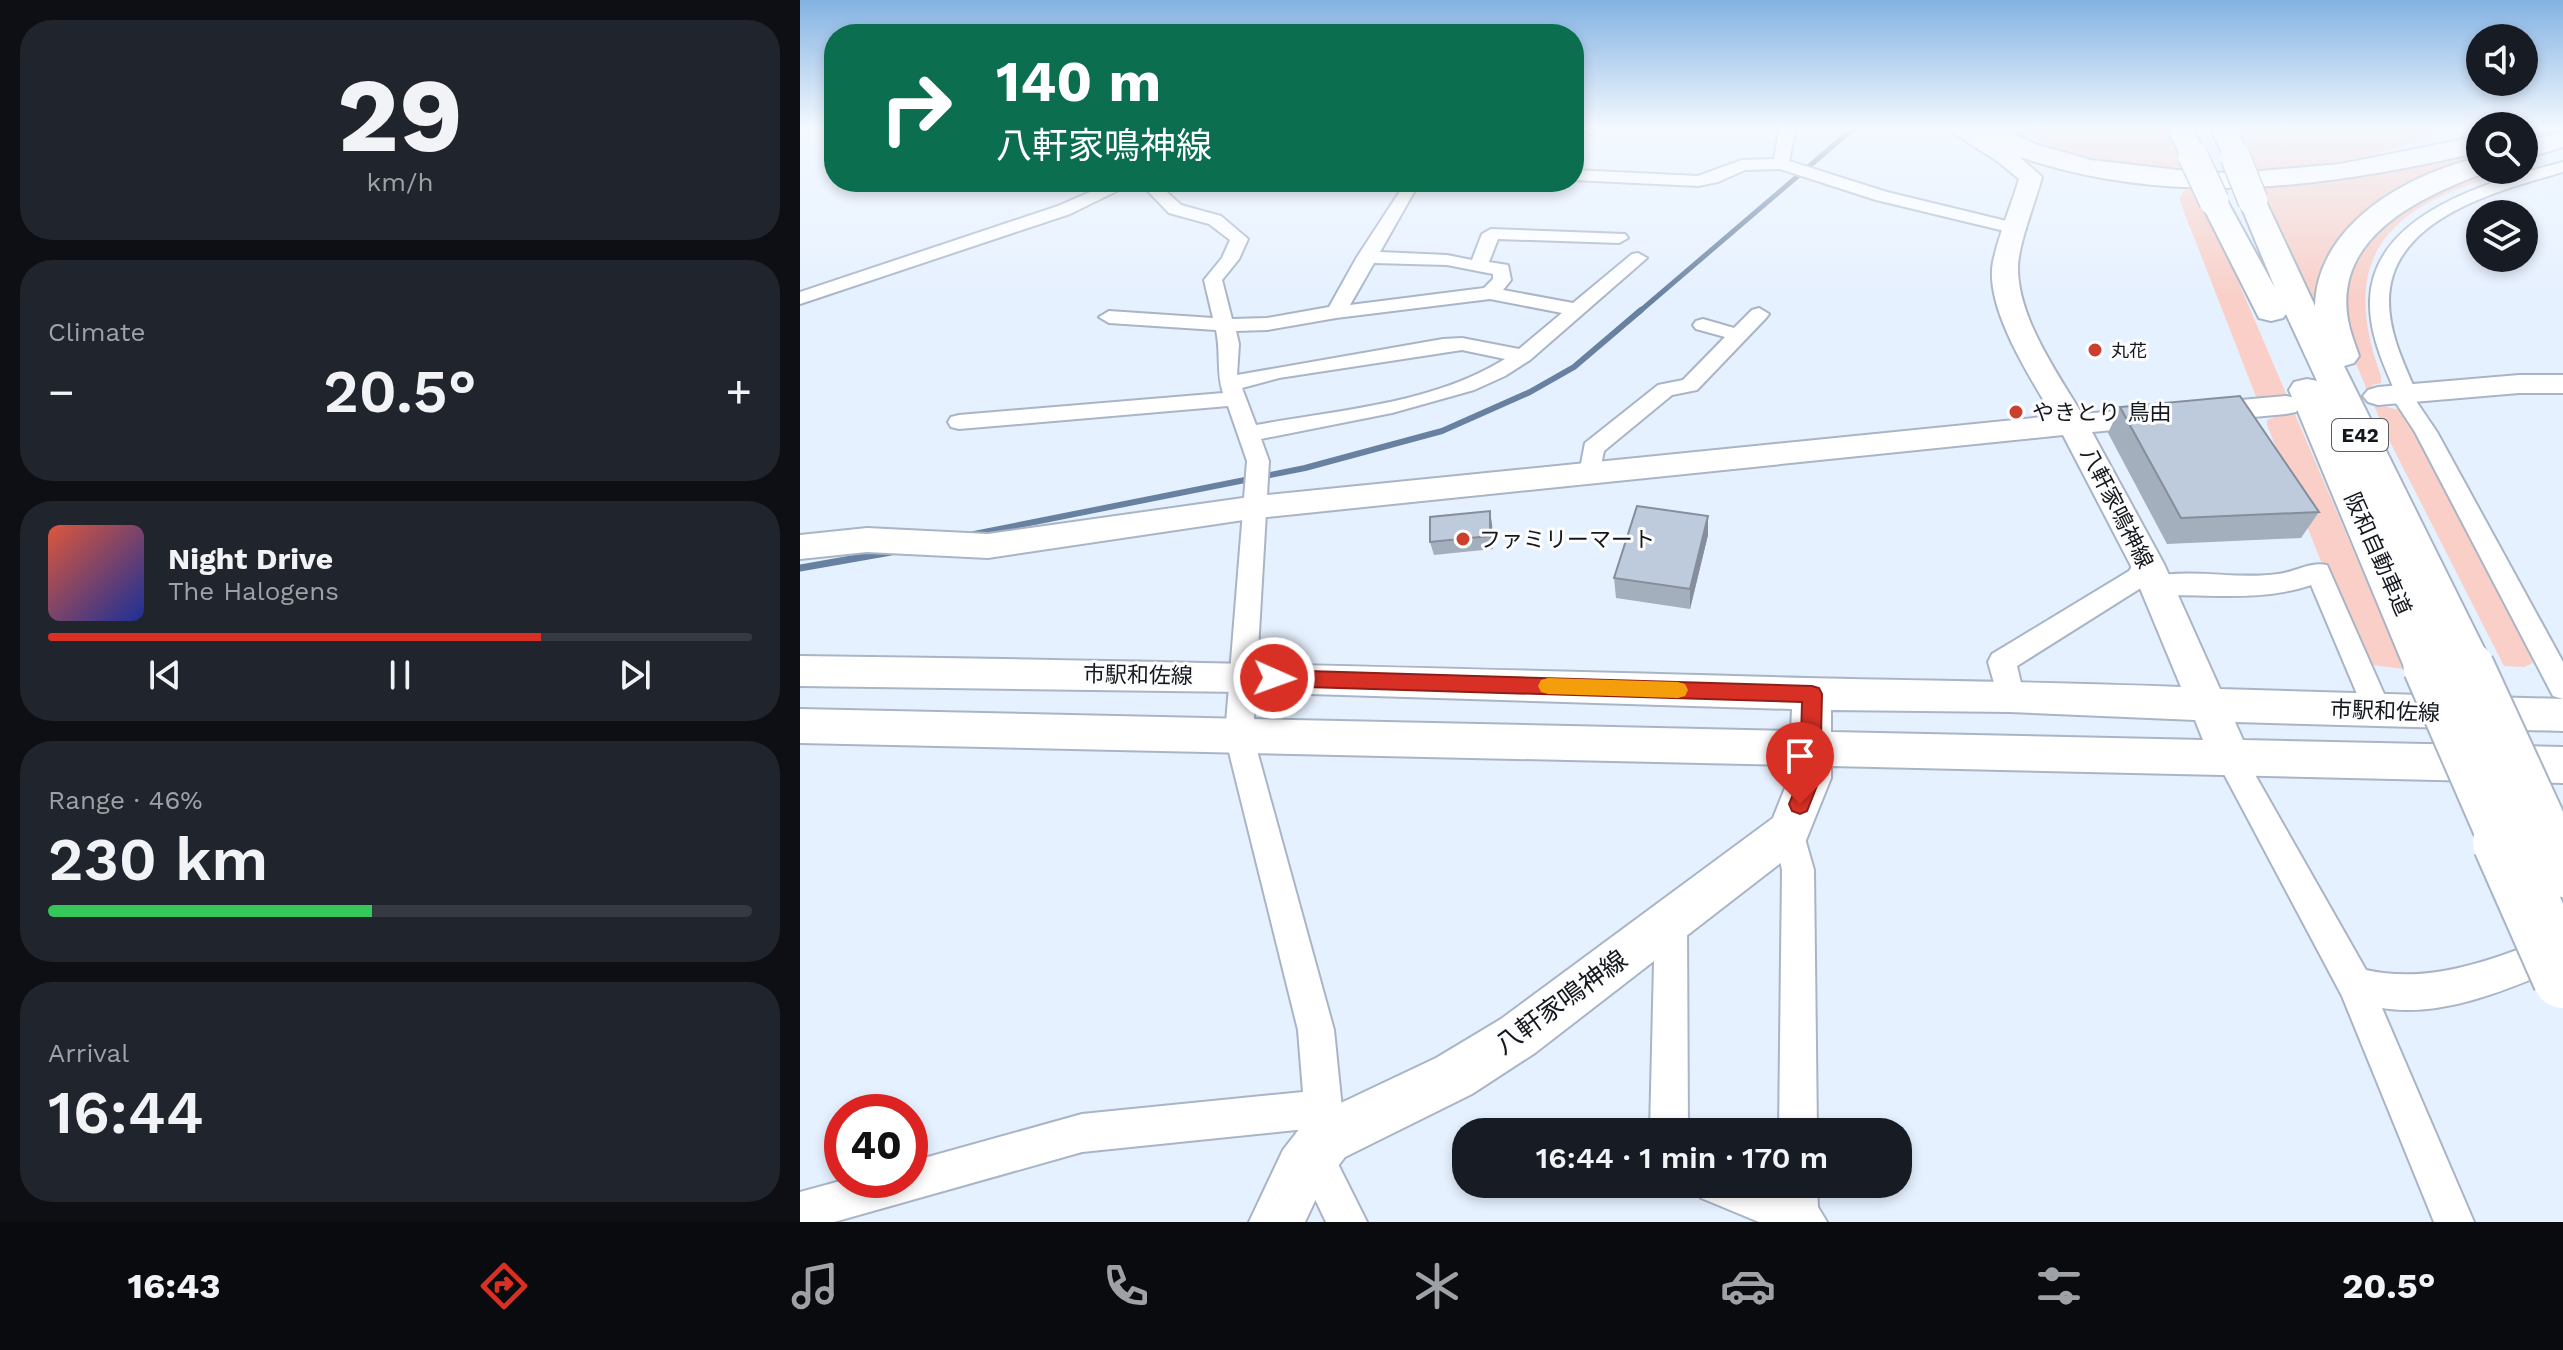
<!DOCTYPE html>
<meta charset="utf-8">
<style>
body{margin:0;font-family:"Work Sans","Noto Sans JP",sans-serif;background:#20242c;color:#f1f3f6;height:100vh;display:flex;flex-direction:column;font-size:30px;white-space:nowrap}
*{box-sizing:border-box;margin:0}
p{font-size:26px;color:#9ea1a6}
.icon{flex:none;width:44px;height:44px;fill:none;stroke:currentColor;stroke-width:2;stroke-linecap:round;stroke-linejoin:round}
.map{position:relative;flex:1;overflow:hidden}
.sheet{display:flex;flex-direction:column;gap:20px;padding:20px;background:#0d0f14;width:800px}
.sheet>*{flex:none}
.top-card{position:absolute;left:24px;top:24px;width:760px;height:168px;border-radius:32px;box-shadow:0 4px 12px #0003;background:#0b6e4f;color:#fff;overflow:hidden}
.controls{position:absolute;left:1666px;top:24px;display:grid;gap:16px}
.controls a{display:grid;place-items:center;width:72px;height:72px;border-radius:50%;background:#171b24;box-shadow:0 4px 12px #0003;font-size:40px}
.speed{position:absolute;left:24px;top:1094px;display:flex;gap:16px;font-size:40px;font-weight:700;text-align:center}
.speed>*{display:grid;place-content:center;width:104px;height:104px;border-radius:50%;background:#171b24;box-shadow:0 4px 12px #0003;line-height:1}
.speed .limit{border:12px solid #d22;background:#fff;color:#111}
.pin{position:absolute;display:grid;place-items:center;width:68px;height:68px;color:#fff;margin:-82px -34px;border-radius:50% 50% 50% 0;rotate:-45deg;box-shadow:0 0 8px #0007}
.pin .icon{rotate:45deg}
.me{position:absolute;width:88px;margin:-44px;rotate:92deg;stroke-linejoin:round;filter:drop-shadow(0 0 6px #0008)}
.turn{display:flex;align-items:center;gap:28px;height:168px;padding:0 40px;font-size:36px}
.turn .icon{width:104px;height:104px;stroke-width:2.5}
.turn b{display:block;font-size:56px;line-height:68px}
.big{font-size:60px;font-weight:600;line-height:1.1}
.sheet .card{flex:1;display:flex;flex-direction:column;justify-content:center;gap:12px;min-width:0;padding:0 28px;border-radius:32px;background:#20242c}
.sheet .dial{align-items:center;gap:0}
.dial b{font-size:104px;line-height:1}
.song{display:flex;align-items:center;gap:24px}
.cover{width:96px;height:96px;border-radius:12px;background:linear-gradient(135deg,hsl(10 70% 55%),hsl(230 70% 35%))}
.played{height:8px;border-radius:4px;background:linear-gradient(90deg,#d93025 70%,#363941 70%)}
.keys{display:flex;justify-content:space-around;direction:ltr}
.heat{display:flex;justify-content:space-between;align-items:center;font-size:44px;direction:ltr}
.charge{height:12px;border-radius:6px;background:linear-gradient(90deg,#34c759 46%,#363941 0)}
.trip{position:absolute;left:652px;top:1118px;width:460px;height:80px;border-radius:32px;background:#171b24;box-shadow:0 4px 12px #0003;font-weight:600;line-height:80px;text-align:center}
.menu{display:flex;height:128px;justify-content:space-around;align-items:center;background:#090b0e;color:#9ea1a6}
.menu .icon{width:56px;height:56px}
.menu .active{color:#d93025}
.menu b{font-size:36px;color:#f1f3f6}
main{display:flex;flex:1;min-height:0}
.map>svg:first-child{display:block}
</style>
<main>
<section class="sheet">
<div class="card dial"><b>29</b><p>km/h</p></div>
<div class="card"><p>Climate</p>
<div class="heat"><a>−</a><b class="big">20.5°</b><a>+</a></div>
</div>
<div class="card">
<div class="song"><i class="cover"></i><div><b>Night Drive</b><p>The Halogens</p></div></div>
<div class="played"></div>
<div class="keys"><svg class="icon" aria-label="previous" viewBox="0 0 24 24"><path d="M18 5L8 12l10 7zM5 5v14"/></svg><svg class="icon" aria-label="pause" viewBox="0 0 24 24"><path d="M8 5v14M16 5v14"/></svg><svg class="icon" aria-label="next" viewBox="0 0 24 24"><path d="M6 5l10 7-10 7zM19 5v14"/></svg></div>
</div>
<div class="card"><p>Range · 46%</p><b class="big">230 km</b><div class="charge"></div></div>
<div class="card"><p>Arrival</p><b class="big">16:44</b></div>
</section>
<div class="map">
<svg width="1763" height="1222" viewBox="0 0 1763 1222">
<rect width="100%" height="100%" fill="#e6f1ff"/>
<g fill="#f9cfc7">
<path d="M1213,127H1370L1388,168C1331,165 1262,158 1213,127Z"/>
<path d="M1435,127H1646C1591,159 1517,165 1454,170Z"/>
<path d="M1680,152V159L1652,169L1566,215L1524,324L1461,186L1553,178Z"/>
<path d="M1680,170L1714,171C1597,202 1534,248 1581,376V383L1572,385L1580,405L1603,411L1730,649L1733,663L1724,667L1704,666L1589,440L1549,348L1542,317L1546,265L1599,208Z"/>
<path d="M1397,189L1405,204L1604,669L1572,665L1554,645L1467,425V420L1488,412L1457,399L1379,199L1384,190Z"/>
</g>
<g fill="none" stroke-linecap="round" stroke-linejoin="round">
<path stroke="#6881a1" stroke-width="5" d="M839,312L1055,127"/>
<path stroke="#6881a1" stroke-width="6" d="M169,535L505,468L642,431L730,392L774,367L841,310"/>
<path stroke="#6881a1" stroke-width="7" d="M0,568L91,552"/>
<defs>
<g id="street">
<path d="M784,127H800L791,134L786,132Z"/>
<path d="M980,127H996L989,161L1087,192L1223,225L1226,229L1217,234L1076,200L980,169L945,170L918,182L898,186L774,180V170L898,176L942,160L974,159Z"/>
<path d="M1763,162V172C1700,190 1589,218 1589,301C1589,334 1604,364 1617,394L1614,398L1637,432L1763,662V699L1753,696L1615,432L1590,394L1594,389C1582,361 1569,332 1570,300C1573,212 1694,180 1763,162Z"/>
<path d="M96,182H115L103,189L97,187Z"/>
<path d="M313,182H335L270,214L0,304V292L258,206Z"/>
<path d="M339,182H356L381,205L421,216L448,239L439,259L422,280L432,319L467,318L529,307L557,257L606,182H624L614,192L580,252L647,255L672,260L682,234L691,229L825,234L828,238L819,243L698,239L689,262L708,265L711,280L703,290L773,303L832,254L838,253L847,258L730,360L705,376L674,390L592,413L461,439L469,461L453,736L534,1030L545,1138L539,1151L533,1154L567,1222H526L494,1155L499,1141L507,1138L506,1129L282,1152L34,1222H0V1192L44,1180H110V1162L282,1114L503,1092L498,1030L425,736L447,461L428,406L159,429L151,427L148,422L151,417L159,415L423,393C416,372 421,352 416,330L309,323L299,317L309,311L413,318L404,280L422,258L430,240L409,224L369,213ZM574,263L647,265L693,274V279L684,288L550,305ZM690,299L762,313L719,349L662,338L643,339L437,375L439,344L436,331L467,330L536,318ZM662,350L705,359C633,404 538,410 456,425L442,388L479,378Z"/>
<path d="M959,308L969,314L966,318L897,390L872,395L804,451L798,479H782L779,474L785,443L858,385L883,380L925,337L896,329L893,325L896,321L903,319L934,328L952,310Z"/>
<path d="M1347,555L1356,558L1359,564L1352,577C1392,568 1437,580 1478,574C1495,572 1511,561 1527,565L1592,712L1588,720L1578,724L1568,720L1511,585C1461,602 1408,594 1356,595L1347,592L1344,586L1217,666L1224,696L1220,704L1210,707L1200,704L1188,662L1192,654L1329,571L1338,558Z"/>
<path d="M1431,746L1441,750L1566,970C1632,985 1696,958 1757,935L1763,938V966C1709,989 1642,1018 1582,1008L1674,1222H1634L1542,996L1416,759L1421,750Z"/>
<path d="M989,817L1000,821L1014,870L1017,1132H979L982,870L974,831L978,821Z"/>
<path d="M871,905L883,910L887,921L888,1132H850L855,921L859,910Z"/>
<path d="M896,1184H963L978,1190L979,1184H1017L1018,1207L1027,1222H959L901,1198Z"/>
</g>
<g id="secondary">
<path d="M1144,127H1169L1213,151L1242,177C1236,200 1218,245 1218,267C1217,316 1257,373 1282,414L1486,396L1496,398L1501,405L1496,412L1486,414L1292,432L1364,564L1420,689L1763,699V731L1435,722L1443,740L1763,747V783L1031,766V778L1004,845L735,1053L672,1094L545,1157L521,1188L505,1222H449L483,1150L507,1119L636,1058L701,1019L973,818L989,778L990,765L0,743V709L991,731L992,709L442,692L0,686V656C336,660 671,669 1006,678C1131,681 1256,682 1381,687L1330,564L1263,435L457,518L188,558L67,552L0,559V535L67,528L188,534L457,496L1253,416C1231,379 1184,307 1193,262C1199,234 1211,206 1219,179L1197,161ZM1031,710L1210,712L1395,720L1403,740L1031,732Z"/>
<path d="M1719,375H1763V393H1719L1578,405L1568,402L1563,396L1568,390L1578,387Z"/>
</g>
<g id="highway">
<path d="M1169,127H1200L1235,144L1291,160L1404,173L1450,172L1540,164L1680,136V152C1533,186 1386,207 1239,163C1217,156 1183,147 1169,127Z"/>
<path d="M1366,127H1392L1406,156L1402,162H1384Z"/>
<path d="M1410,127H1436L1448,156L1444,162H1426Z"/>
<path d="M1763,131V147L1724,159V143Z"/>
<path d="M1674,159L1680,160V170H1685L1684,173C1620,197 1533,237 1548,320C1550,332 1555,344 1559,356L1554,363L1544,366L1693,666L1686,679L1670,684L1654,679L1649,670L1643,680L1627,686L1611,680L1604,667L1489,390L1494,382L1507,379L1517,381L1486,314L1483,318L1471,321L1459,318L1400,201L1404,195L1414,192L1424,195L1475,288L1439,201L1443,195L1453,192L1463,195L1515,306C1517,226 1604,176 1674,159Z"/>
</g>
</defs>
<use href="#street" stroke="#a9b5c6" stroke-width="4"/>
<use href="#secondary" stroke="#a9b5c6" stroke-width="4"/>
<use href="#highway" stroke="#a9b5c6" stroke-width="4"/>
<use href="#street" fill="#fff" fill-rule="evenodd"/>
<use href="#secondary" fill="#fff" fill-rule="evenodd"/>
<use href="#highway" fill="#fff" fill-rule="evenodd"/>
<defs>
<g id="highway-bridge-far2">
<path d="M1393,156L1414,201"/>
<path d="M1435,156L1453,201"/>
</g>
<g id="highway-bridge-far1">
<path d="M1670,666L1752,844"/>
<path d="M1627,667L1704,844"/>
</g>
<g id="highway-bridge">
<path d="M1703,842L1763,978"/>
<path d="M1751,842L1763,867"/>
</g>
</defs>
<use href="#highway-bridge-far2" stroke="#a9b5c6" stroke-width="32" stroke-linecap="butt"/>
<use href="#highway-bridge-far1" stroke="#a9b5c6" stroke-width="51" stroke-linecap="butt"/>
<use href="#highway-bridge" stroke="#a9b5c6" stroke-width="64" stroke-linecap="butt"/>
<use href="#highway-bridge-far2" stroke="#fff" stroke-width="29"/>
<use href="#highway-bridge-far1" stroke="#fff" stroke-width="47"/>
<use href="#highway-bridge" stroke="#fff" stroke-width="60"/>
</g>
<g fill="#a3afbd">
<path d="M1320,407L1519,512L1501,538L1367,544L1308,433Z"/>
<path d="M908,516V535L890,609L816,598L814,578Z"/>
<path d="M692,524L693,549L634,555L630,542Z"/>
</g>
<g fill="#858e9a">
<path d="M690,511L692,524L693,549L690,536Z"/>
<path d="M908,516V535L890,609V589Z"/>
</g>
<g fill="#becbdc" stroke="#858e9a" stroke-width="2">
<path d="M1440,396L1519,512L1381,518L1320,407Z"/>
<path d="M837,506L908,516L890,589L814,578Z"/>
<path d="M690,511V536L630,542V517Z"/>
</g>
<linearGradient id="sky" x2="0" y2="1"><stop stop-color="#83b2e2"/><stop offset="0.43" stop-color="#f4f9ff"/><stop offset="1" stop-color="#f4f9ff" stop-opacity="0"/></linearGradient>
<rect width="1763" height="298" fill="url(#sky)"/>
<path fill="#d93025" stroke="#8d1f18" stroke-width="2" d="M474,670L1012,686L1019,688L1022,694L1020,778L1007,811L1000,814L992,811L989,804L1000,778L1002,702L474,686L467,683L464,678L467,672Z"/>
<path fill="#f59e0b" d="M748,678L878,682L885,684L888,690L885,696L878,698L748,694L741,692L738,686L741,680Z"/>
<g fill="#cb3f2d" stroke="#fdfdfd" stroke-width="3">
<circle cx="1295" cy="350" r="8"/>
<circle cx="1216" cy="412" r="8"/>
<circle cx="663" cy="539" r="8"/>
</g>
<g text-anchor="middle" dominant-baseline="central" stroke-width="6" stroke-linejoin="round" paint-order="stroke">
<g font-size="18" fill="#13181e" stroke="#fdfdfd" text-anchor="start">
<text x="1311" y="350">丸花</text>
</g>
<rect fill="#fdfdfd" stroke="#595d61" stroke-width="2" x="1532" y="419" width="56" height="32" rx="6"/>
<g font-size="20" font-weight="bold" fill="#13181e">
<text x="1560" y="435">E42</text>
</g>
<g font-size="22" fill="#13181e" stroke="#fdfdfd" text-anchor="start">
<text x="1232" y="412">やきとり 鳥由</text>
<text x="679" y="539">ファミリーマート</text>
</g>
<g font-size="22" fill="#13181e" stroke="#fdfdfd">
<text transform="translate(1317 508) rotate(63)">八軒家鳴神線</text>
<text transform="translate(1578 554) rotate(66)">阪和自動車道</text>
<text transform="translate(338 675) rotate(1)">市駅和佐線</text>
<text transform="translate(1585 711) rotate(2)">市駅和佐線</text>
</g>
<g font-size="26" fill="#13181e" stroke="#fdfdfd">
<text transform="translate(761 1002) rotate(-36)">八軒家鳴神線</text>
</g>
</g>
</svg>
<div class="controls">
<a><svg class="icon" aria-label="sound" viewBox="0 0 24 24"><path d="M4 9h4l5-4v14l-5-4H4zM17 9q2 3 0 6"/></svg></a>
<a><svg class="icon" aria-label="search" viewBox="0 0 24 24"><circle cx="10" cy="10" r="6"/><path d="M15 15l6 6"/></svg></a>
<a><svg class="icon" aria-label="layers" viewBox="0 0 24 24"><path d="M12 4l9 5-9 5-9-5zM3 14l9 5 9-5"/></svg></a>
</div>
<div class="speed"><div class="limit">40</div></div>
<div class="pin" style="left:1000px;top:804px;background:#d93025"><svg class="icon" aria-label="arrive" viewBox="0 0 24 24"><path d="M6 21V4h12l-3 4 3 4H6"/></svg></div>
<svg class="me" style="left:474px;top:678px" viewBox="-20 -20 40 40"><circle r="17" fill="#d93025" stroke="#fff" stroke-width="3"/><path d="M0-11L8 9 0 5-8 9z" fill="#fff"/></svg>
<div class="trip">16:44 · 1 min · 170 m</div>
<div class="top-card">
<div class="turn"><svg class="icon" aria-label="right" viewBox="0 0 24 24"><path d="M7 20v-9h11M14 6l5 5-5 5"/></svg><div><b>140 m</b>八軒家鳴神線</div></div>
</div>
</div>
</main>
<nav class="menu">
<b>16:43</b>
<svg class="icon active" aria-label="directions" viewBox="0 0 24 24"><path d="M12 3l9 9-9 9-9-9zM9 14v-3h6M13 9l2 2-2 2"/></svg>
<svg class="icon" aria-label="music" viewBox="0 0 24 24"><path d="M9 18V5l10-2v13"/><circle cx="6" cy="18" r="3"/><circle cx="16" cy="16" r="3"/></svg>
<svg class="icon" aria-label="phone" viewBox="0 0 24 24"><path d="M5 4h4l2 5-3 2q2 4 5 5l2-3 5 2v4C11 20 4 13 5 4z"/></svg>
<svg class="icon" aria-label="climate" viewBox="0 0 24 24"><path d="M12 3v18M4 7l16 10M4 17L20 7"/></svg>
<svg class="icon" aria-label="car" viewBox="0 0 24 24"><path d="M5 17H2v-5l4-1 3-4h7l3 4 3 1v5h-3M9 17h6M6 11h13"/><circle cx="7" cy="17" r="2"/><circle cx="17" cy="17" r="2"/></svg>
<svg class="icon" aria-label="filters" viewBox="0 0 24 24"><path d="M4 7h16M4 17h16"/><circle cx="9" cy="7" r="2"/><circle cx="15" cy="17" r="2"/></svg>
<b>20.5°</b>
</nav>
